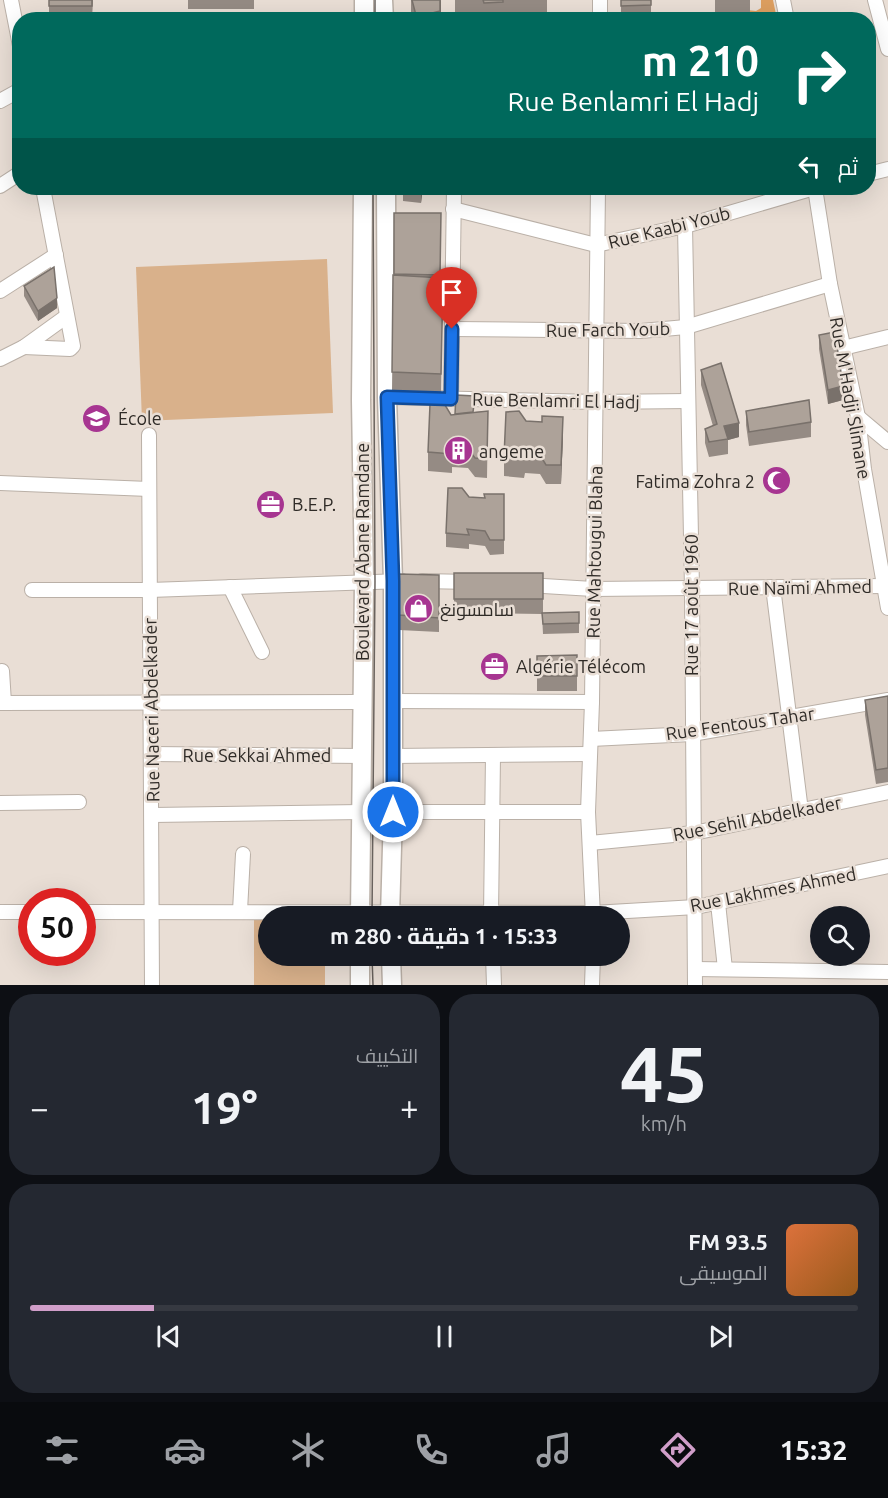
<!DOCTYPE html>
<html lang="ar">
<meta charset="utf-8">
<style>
body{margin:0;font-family:Ubuntu,Cairo,sans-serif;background:#242831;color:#f1f3f6;direction:rtl;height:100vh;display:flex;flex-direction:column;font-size:22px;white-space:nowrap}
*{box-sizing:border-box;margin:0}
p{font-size:20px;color:#9ea1a6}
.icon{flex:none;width:33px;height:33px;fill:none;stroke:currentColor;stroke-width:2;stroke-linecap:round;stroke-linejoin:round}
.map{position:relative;height:985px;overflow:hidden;direction:ltr}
.drawer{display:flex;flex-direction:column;gap:9px;padding:9px;background:#0d0f14;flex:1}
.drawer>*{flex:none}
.banner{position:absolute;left:12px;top:12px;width:864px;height:183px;border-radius:24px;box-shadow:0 6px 24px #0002;direction:rtl;background:#00695c;color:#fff;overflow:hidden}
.controls{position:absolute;left:810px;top:906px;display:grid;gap:12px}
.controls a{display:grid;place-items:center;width:60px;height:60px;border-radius:50%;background:#171b24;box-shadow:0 6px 24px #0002;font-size:30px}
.speed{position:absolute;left:18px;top:888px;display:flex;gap:12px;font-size:30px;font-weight:700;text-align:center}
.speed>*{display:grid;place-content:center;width:78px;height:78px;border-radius:50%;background:#171b24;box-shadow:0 6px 24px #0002;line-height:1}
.speed .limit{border:9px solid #d22;background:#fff;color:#111}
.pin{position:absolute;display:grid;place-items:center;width:51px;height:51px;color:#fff;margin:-62px -26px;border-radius:50% 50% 50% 0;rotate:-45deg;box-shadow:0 0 6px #0007}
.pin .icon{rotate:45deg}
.me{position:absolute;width:66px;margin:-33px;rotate:0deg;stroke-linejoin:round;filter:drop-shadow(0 0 4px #0008)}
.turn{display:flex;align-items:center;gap:21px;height:126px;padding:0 18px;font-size:27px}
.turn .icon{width:78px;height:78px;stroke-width:2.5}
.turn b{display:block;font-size:42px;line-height:51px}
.then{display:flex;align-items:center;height:57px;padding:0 18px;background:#0003;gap:12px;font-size:22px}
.big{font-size:45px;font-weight:700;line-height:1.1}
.drawer .widget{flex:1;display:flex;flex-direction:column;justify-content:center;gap:9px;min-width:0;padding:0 21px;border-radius:24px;background:#242831}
.drawer .dial{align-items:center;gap:0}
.dial b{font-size:78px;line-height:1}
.song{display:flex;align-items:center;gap:18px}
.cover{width:72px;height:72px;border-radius:9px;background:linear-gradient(135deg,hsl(20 70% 55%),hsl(30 70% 35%))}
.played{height:6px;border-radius:3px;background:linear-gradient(90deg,#d09ec9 15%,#363941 15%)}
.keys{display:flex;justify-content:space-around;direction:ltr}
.heat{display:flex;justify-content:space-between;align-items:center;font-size:33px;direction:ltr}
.drawer .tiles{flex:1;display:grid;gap:9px;grid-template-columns:1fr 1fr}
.widget:last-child{grid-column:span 2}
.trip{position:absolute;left:258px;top:906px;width:372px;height:60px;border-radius:30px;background:#171b24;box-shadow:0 6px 24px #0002;font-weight:700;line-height:60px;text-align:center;direction:rtl}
.dock{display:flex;height:96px;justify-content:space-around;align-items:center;background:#090b0e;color:#9ea1a6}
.dock .icon{width:42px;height:42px}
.dock .current{color:#d09ec9}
.dock b{font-size:27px;color:#f1f3f6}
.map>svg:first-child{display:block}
</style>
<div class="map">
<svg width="888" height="985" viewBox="0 0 888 985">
<rect width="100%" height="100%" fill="#e9ded5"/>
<g fill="#d9b18b">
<path d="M327,259L333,413L142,421L136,267Z"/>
<path d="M254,919L268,920V956H325V985H254Z"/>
</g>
<path fill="#dd9f60" d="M761,0H773L777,19L722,20L738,9L756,11L761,8Z"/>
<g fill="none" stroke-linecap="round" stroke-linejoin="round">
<defs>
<g id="minor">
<path d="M11,0L20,46"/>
<path d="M783,0L787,20"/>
<path d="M875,0L888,49"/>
<path d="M600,20V0"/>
<path d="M0,101L20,90"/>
<path d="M868,174L888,169"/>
<path d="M0,186L20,173"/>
<path d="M815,188L830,284L858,417L864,469L888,608"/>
<path d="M453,209L596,245L685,226L814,188"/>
<path d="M685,226L692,589L695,985"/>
<path d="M0,291L56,255"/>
<path d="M452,329L641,331L686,327L830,284"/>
<path d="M24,347L70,349L73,346L43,188"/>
<path d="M843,348L888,337"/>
<path d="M0,359L24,347L67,316"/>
<path d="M387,397L596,402L688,401"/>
<path d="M451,399L454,188"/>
<path d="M858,417L888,442"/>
<path d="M149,435L152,985"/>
<path d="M0,483L149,489"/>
<path d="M422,581L471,582"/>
<path d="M527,585L593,589L884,586"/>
<path d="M230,587L262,652"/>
<path d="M773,587L801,811"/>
<path d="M32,590H150L402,581"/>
<path d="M2,671L4,703"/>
<path d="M393,701L592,702"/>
<path d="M0,703L363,702"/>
<path d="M591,739L692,734L888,700"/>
<path d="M152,754L363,756"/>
<path d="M393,756L589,754"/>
<path d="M0,803L79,802"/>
<path d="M393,812H588"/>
<path d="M153,815L362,812"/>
<path d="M590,843L694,833L888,792"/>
<path d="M718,903L725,969"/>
<path d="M240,911L243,854"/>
<path d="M0,912H32"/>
<path d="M82,912L593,913L696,907L888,866"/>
<path d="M491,916L493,755"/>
<path d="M593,916L588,812L592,702L598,188"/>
<path d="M493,956L494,985"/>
<path d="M695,969L888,972"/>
<path d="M592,985L593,956"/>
</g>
<g id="secondary">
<path d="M364,0V20"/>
<path d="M383,0L384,20"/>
<path d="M386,188L387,397L393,581V812L390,916"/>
<path d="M360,916L364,581L361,400L363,188"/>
<path d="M391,956L392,985"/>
<path d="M360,985V956"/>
</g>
</defs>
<use href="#minor" stroke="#bab0a7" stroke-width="16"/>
<use href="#secondary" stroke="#bab0a7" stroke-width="21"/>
<use href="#minor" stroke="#fff" stroke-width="14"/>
<use href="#secondary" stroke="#fff" stroke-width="18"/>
<g stroke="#69625d" stroke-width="1.5">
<path d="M375,0V20"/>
<path d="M372,916L375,581L373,188"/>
<path d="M372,956L373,985"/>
</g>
</g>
<g fill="#958b84">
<path d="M49,0H93L92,20H49Z"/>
<rect x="188" y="0" width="66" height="9"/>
<rect x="411" y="0" width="30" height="20"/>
<path d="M455,0H547V20H522V17L503,16V20H459L458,15H455Z"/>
<rect x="621" y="0" width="30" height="20"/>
<rect x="715" y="0" width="35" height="16"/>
<path d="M403,188H429V195H422L421,203L403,201Z"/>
<path d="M394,213H441L440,277L443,278L441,393L392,391Z"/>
<path d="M24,286L57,308L38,321L24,296Z"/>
<path d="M819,335L843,400L828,404L819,349Z"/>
<path d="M701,370L739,437L728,440V454L709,457L705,443V429L713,426L701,385Z"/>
<path d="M488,411L487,478L475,477L468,468L452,467V473L428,471V452L474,412Z"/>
<path d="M746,411L811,422V437L749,446L746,425Z"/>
<path d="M526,421L542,422L563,436L561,484H546L540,474L525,473L524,478L504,476V457Z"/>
<path d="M484,494H504V554L490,555L485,546L469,544V549L446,547V533L469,497L484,498Z"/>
<path d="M454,573H543V613L579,612V633L543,634L542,614L454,613Z"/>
<path d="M398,574L439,575V632L399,630Z"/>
<path d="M577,655V691H537V656Z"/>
<path d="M888,696V782L876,784L865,715V700Z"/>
</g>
<g fill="#79716b">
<path d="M441,0V20H428V14Z"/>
<path d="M421,188H422V195L421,203Z"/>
<path d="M57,298V308L38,321V311Z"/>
<path d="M843,386V400L828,404V390Z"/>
<path d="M563,417V436L561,484V465Z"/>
<path d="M739,423V437L728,440L724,426Z"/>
</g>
<g fill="#ada299" stroke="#79716b" stroke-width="1.5">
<rect x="49" y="0" width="43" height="6"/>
<path d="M412,0H440V11L428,14V20H414L417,19Z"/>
<path d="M483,0H503V2L484,3Z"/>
<path d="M621,0H651V5L621,6Z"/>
<rect x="714" y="16" width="34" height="4"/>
<path d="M394,213H441L440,275L394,274Z"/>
<path d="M54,267L57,298L38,311L24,286Z"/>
<path d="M393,275L443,278L441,374L392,372Z"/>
<path d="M835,332L843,386L828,390L819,335Z"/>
<path d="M721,363L739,423L724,426L728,439L709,442L705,429L717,424L701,370Z"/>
<path d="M456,395L475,396L473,412L455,414Z"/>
<path d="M809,400L811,422L749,432L746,411Z"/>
<path d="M430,404L445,405L451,415L488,411L487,459L475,458L468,449L451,448L452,454L428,452Z"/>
<path d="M519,411L526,421L542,422V416L563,417L561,465H546L540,455L525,454L524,459L504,457L506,412Z"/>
<path d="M448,488H462L469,497L485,498L484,494H504V540H490L485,531L467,529L469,535L446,533Z"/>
<rect x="454" y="573" width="89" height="26"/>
<path d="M398,574L439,575V618L399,615Z"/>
<path d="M579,612V623L543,624L542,613Z"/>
<path d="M577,655V676H537V656Z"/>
<path d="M888,696V768L876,770L865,700Z"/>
</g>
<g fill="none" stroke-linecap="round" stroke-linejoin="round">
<defs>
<path id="route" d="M393,812V581L387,397L451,399L452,329"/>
</defs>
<use href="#route" stroke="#114b97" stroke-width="15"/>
<use href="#route" stroke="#1a73e8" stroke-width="10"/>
</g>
<defs>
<symbol id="school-disc" viewBox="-11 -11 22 22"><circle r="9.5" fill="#a73591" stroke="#e9ded5"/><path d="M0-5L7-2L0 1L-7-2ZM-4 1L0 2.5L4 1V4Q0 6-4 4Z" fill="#fff"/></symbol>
<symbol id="building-disc" viewBox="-11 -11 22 22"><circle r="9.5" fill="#a73591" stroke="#e9ded5"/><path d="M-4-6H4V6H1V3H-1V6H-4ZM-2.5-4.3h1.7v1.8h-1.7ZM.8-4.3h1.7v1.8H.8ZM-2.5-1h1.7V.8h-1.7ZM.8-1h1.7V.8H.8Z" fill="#fff"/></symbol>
<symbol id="mosque-disc" viewBox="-11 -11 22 22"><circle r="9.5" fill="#a73591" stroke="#e9ded5"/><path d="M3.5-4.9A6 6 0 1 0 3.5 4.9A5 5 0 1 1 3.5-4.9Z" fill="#fff"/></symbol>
<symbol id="office-disc" viewBox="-11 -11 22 22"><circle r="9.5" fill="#a73591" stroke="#e9ded5"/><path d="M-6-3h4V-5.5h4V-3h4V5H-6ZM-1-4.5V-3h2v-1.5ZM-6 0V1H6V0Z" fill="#fff"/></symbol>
<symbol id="shop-disc" viewBox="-11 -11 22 22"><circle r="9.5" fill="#a73591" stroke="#e9ded5"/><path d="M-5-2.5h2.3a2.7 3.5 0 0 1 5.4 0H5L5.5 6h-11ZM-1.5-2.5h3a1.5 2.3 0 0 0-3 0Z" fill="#fff"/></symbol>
</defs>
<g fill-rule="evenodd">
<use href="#school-disc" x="80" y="402" width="33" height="33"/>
<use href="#building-disc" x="442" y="434" width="33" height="33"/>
<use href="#mosque-disc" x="760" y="464" width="33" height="33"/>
<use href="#office-disc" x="254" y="488" width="33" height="33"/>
<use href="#shop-disc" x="402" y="592" width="33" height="33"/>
<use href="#office-disc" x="478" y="650" width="33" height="33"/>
</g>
<g text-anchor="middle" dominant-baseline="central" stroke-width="5" stroke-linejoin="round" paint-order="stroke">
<g font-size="18" fill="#2f2b27" stroke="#e9ded5">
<text transform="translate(669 227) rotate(-14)">Rue Kaabi Youb</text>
<text transform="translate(608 329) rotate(-1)">Rue Farch Youb</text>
<text transform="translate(851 398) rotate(80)">Rue M'Hadji Slimane</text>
<text transform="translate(556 400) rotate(1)">Rue Benlamri El Hadj</text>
<text transform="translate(362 552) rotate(-90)">Boulevard Abane Ramdane</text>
<text transform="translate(594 552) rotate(-89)">Rue Mahtougui Blaha</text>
<text transform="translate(800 587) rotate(-1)">Rue Naïmi Ahmed</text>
<text transform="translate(691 605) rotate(-90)">Rue 17 août 1960</text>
<text transform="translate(151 710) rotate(-91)">Rue Naceri Abdelkader</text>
<text transform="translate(740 723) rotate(-8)">Rue Fentous Tahar</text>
<text x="257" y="755">Rue Sekkai Ahmed</text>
<text transform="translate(757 818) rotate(-11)">Rue Sehil Abdelkader</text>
<text transform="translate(773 889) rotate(-11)">Rue Lakhmes Ahmed</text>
</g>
<g font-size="18" fill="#2f2b27" stroke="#e9ded5" text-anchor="start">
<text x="118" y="418">École</text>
<text x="479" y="451">angeme</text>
<text x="755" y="481" text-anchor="end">Fatima Zohra 2</text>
<text x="292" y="504">B.E.P.</text>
<text x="440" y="609">سامسونغ</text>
<text x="516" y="666">Algérie Télécom</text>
</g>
</g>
</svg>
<div class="controls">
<a><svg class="icon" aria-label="search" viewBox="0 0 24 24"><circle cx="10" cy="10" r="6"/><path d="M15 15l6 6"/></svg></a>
</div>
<div class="speed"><div class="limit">50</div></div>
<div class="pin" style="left:452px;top:329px;background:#d93025"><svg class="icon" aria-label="arrive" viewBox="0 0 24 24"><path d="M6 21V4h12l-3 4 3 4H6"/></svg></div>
<svg class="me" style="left:393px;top:812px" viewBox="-20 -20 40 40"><circle r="17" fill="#1a73e8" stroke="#fff" stroke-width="3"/><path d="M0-11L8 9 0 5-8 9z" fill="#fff"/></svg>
<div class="trip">15:33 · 1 دقيقة · 280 m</div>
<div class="banner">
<div class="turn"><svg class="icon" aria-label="right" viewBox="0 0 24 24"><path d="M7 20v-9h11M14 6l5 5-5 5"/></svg><div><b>210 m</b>Rue Benlamri El Hadj</div></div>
<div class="then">ثم<svg class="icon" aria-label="left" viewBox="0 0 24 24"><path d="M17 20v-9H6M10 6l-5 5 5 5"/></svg></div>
</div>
</div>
<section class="drawer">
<div class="tiles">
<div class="widget dial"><b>45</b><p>km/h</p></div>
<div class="widget"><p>التكييف</p>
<div class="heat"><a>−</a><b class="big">19°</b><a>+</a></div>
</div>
<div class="widget">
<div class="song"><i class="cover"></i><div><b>93.5 FM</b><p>الموسيقى</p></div></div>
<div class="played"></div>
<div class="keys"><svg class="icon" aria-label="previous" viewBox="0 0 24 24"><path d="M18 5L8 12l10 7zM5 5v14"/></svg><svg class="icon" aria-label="pause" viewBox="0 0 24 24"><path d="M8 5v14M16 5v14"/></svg><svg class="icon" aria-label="next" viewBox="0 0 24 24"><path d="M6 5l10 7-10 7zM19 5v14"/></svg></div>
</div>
</div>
</section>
<nav class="dock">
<b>15:32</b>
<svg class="icon current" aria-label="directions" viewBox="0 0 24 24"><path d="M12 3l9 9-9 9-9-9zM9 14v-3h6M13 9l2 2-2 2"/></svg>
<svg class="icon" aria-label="music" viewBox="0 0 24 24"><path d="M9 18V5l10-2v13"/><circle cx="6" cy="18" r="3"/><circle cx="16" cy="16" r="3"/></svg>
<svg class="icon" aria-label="phone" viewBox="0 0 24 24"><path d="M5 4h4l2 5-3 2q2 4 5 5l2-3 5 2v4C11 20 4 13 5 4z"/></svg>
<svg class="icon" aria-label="climate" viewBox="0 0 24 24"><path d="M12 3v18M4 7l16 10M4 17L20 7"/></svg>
<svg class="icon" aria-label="car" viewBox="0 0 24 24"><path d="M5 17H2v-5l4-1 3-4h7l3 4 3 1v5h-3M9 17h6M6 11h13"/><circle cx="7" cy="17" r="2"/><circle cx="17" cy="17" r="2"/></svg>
<svg class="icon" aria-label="filters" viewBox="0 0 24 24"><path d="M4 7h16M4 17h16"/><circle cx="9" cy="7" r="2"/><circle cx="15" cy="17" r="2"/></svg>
</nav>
